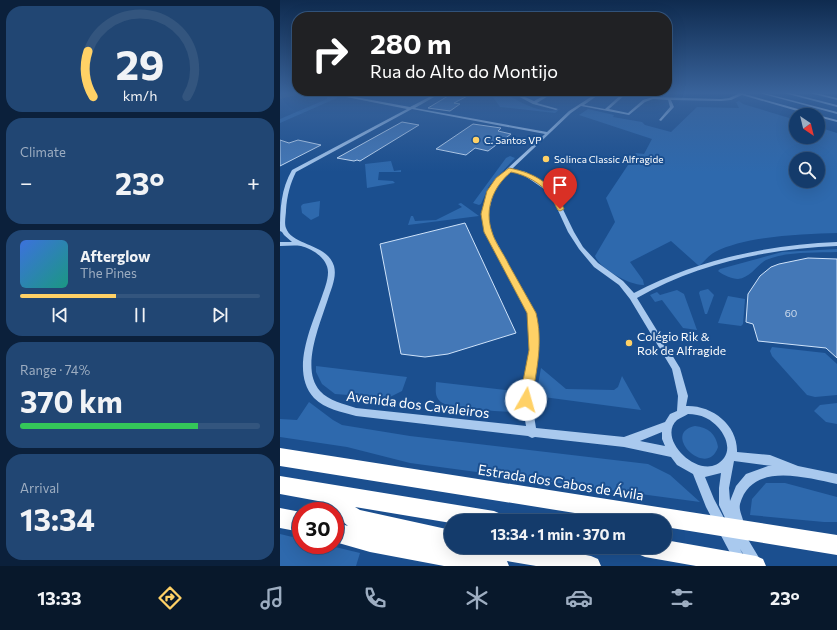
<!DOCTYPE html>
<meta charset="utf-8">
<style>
body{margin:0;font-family:Commissioner,sans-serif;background:#214673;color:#f1f3f6;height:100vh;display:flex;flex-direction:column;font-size:15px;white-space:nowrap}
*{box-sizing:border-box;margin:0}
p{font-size:13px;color:#9dadc1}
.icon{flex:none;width:22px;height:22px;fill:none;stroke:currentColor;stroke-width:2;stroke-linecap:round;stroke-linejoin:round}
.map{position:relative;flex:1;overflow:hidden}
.drawer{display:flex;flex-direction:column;gap:6px;padding:6px;background:#0b203b;width:280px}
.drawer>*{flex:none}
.top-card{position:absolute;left:12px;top:12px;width:380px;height:84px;border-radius:16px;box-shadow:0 4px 16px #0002,0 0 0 1px #33557e;background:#202124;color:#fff;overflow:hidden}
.needle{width:26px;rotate:145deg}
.tools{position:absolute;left:509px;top:108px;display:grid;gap:8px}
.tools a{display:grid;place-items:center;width:36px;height:36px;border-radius:50%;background:#143b6b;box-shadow:0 4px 16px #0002,0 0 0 1px #33557e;font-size:20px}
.speed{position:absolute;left:12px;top:502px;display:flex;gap:8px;font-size:20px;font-weight:700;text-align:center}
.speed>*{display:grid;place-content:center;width:52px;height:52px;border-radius:50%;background:#143b6b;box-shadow:0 4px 16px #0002,0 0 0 1px #33557e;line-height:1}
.speed .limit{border:6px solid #d22;background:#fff;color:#111}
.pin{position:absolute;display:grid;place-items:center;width:34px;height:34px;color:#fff;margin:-41px -17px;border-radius:50% 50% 50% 0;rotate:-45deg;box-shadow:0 0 4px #0007}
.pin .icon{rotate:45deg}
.me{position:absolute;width:44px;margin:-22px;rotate:7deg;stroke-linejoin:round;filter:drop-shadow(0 0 3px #0008)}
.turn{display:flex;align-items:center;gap:14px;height:84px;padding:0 12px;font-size:18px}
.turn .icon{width:52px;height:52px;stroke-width:2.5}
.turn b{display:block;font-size:28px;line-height:34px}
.big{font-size:30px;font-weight:700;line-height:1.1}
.drawer .widget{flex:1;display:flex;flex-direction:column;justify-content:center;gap:6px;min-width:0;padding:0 14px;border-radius:16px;background:#214673}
.drawer .dial{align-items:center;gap:0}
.dial svg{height:104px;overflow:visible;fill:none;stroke:#33557e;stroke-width:7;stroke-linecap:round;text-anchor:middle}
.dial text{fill:#f1f3f6;stroke:none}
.song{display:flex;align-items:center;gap:12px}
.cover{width:48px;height:48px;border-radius:6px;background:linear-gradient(135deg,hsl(220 70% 55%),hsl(170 70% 35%))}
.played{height:4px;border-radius:2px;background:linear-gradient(90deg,#ffd166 40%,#33557e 40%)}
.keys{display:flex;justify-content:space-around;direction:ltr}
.heat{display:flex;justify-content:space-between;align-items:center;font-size:22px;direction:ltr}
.charge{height:6px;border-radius:3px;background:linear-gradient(90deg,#34c759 74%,#33557e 0)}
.trip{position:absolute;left:164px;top:514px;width:228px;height:40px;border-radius:20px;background:#143b6b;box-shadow:0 4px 16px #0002,0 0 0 1px #33557e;font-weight:700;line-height:40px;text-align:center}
.menu{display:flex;height:64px;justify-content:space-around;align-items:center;background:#08182b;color:#9dadc1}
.menu .icon{width:28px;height:28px}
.menu .current{color:#ffd166}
.menu b{font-size:18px;color:#f1f3f6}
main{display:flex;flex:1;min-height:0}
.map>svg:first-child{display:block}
</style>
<main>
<section class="drawer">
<div class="widget dial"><svg viewBox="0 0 100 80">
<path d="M14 69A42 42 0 1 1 86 69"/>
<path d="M14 69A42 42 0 0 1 10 34" stroke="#ffd166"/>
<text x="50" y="56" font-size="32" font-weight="700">29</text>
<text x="50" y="72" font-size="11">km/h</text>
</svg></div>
<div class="widget"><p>Climate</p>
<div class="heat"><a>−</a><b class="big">23°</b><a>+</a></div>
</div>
<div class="widget">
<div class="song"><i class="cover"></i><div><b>Afterglow</b><p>The Pines</p></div></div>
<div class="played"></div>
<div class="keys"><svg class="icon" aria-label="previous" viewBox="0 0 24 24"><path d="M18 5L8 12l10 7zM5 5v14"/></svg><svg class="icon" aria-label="pause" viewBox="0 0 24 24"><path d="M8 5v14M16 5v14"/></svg><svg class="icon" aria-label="next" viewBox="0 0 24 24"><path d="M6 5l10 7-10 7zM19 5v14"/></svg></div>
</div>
<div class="widget"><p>Range · 74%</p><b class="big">370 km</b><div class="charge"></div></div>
<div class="widget"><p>Arrival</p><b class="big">13:34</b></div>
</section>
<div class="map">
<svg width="557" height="566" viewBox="0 0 557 566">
<rect width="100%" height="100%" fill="#1b4f8f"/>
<g fill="#2e69ad" fill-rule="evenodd">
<path d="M228,95C243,104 264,115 280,109L275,113L220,107L213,97Z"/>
<path d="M56,96L57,98L0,123V119L47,99V97Z"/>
<path d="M459,101L463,104L516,120V137H538V127L557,133V233C523,234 466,236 435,252C429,255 424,262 419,266L391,241L350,262L363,280L364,285C351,286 319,268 315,256L335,222L326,198L356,153L364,154L372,139L299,115L308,109L334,115L333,117L362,122L365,125L391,132L417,107L459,108L456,102ZM516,159H538V181H516Z"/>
<path d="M230,156L235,158L209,186L201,204L199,205L193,203L226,158Z"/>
<path d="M111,161L114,171L121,170V172H99L98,180L113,181L115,183L87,188L85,164Z"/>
<path d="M40,201L39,216L31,220L22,213L21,206L23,204Z"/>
<path d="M181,203L199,216L128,225L131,216H133L135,221L156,220L182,207L178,204Z"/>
<path d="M557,249V252C535,253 507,251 486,260C477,265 470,278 458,279C452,279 443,275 438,271L440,269L502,252Z"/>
<path d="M428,289L434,295L427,314H425L419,293L420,291Z"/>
<path d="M397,290L404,294L417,330L403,328L382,300L375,302L370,295L377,292L380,295Z"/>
<path d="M448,296L465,299L463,324L461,326L438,323Z"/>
<path d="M492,347L545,353L557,364V395L535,397L527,395L492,356L490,351Z"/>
<path d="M36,366L127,377L122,391L108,398L55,394L42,384L36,372Z"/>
<path d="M261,368L286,389L334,390L338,387L342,376L361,410L256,396Z"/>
<path d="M156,382L235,391L231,412C218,411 169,409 161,402C154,397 156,389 156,382Z"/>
<path d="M29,402L53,420L62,425L130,436L368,464L390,475L420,502L130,463L67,447L0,437V419L17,420Z"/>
<path d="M557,403V424L546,422L534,411L540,405Z"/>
<path d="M415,426C428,427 436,434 438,447C427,480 380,433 415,426Z"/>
<path d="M486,483H505L557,497V522H544L470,515L472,499Z"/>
<path d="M0,534L21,539V545H47L80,553L76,566H0Z"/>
</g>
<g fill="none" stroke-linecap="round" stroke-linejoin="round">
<path fill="#3c6290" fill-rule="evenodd" d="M0,93H17L16,95L0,99Z"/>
</g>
<g fill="#4478b7" stroke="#cfe3fa">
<path d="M173,93H193L174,103L180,104L170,111L148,108Z"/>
<path d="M122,122L139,125L80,161L77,160L74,161L57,158Z"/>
<path d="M193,124L221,128L218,131L231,134L208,151L195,148L186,155L156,149Z"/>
<path d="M0,140L9,143L18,140L41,145L0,166Z"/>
<path d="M185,223L236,333L168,354L145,357L121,354L100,244Z"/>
<path d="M528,258L557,259V358L546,348L478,341L473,324L466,322L468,294L480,276L491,267L499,264Z"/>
</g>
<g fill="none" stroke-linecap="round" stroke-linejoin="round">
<g fill="#a9c9ee" fill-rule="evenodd">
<path d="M46,93H53L130,107L157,93H161L135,108L267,132L289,111L317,93H321L304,105L325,109L343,93H347L329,109L348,113L363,100L373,97L441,99L449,98L458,94L456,93H461L536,114L537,115H531L462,95L451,100L441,101L391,100L394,107L381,121L379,120L390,107L388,100L373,99L365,102L349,115L301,106L291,113L232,169L246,172L274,191L294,232L303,247L318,263L343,281L354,293C416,260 487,245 557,242V246C488,249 418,263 357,298L400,368L408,396L406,406C432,405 458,425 457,452L490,455L518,466L557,474V484C526,478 472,461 460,504C458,513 467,522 463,531L484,566H471L460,549L469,566H457L426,507L413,474L397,465L391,457L344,447L255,437L252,438L248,436L76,416C62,412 45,409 34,398C10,372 31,327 41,299C44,290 48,281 48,272C48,259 33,249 21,246C14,245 7,246 0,246V242H12L4,235L2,232L0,231C0,209 1,189 12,170L127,109ZM132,109L265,134L216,179L208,191L202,214L205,232L247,313L251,330V350L241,397L246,426L76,408C64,404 49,401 40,391C20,369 40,324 48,299C51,289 57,277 54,266C47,243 12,246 6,228C4,223 6,215 6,210C7,196 10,184 16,172ZM230,172L242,174L270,193L288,232L299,249L314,267L339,285L350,299L392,369L398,396L397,411L390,414L385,422L344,437L256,428L251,397L259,350V330L255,313L211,232L208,214L214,191L220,181ZM408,414C414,414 420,415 426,418C439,424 454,444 444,458C424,485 375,440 397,420C400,418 405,416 408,414ZM382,432V439L385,446L360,441ZM454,461L492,466H488L466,474L456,486L450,501L449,488ZM441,473L439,488V505L454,537L434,499L425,477Z"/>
<path d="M232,93H236L254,101L269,93H273L257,103L278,109L276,110L253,104Z"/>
<path d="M479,93H484L557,112V114Z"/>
<path d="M504,93H510L557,105V107Z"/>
<path d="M530,93H536L557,98V100Z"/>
<path d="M537,115H538L557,120V122L538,117Z"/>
</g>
<g fill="#fff" fill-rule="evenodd">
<path d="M0,448L557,535V555L385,527V521H345L0,466Z"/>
<path d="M0,476L214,511L221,514L224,521H171V523L75,507L80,510L171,530V547H178L176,548L201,552L199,547H264L311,556L318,559L321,566H256L227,561L229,566H164L90,552L55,542V522L68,526L55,515V511H50L38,501L0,494Z"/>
<path d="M0,508L21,512V532L0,528Z"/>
<path d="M385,540L476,556L483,559L486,566H416L365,557L358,554L355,547H385Z"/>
</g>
</g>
<linearGradient id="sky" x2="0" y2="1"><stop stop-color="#0f2b4f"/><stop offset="0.54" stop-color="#39639b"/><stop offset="1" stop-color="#39639b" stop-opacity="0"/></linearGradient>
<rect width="557" height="172" fill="url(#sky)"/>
<path fill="#ffd166" stroke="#a68842" d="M229,168C255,173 274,184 284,209L280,211L278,210C275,206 274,200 271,196C261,183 246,175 231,172C213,187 204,209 212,232C215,243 224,254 229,265C238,281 247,297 256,313C263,341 257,369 252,397V400L251,404L246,406L242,404L240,397L249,350L247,313L204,232L201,214L207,191L216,178Z"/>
<g fill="#ffd166" stroke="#1b4f8f" stroke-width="1.5">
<circle cx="196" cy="140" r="4"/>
<circle cx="266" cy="159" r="4"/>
<circle cx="349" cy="343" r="4"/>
</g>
<g text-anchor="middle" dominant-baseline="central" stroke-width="4" stroke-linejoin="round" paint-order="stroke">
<g font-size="10" fill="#fff" stroke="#1b4f8f" text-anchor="start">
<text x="204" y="140">C. Santos VP</text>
<text x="274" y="159">Solinca Classic Alfragide</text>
</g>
<g font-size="10" fill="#d0dded">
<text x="511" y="313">60</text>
</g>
<g font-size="12" fill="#fff" stroke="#1b4f8f" text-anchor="start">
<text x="357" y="336">Colégio Rik &amp;<tspan x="357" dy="14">Rok de Alfragide</tspan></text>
</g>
<g font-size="14" fill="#fff" stroke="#1b4f8f">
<text transform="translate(138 404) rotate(7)">Avenida dos Cavaleiros</text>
<text transform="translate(281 482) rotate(9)">Estrada dos Cabos de Ávila</text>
</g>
</g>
</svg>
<div class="tools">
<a><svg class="needle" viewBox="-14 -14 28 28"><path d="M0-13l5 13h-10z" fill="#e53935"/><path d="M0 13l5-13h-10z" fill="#9dadc1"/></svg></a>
<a><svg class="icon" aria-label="search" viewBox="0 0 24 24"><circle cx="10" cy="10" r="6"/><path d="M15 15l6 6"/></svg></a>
</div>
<div class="speed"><div class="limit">30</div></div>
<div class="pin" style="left:280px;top:209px;background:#d93025"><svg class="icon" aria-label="arrive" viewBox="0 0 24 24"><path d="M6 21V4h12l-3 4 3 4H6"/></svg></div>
<svg class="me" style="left:246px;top:400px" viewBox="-20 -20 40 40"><circle r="19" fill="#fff"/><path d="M0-13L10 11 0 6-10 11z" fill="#ffd166"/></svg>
<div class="trip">13:34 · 1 min · 370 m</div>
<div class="top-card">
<div class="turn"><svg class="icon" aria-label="right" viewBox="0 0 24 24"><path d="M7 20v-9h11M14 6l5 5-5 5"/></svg><div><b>280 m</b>Rua do Alto do Montijo</div></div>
</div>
</div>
</main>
<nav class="menu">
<b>13:33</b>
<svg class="icon current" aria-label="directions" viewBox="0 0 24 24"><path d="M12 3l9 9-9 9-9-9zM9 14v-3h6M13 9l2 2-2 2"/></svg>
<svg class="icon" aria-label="music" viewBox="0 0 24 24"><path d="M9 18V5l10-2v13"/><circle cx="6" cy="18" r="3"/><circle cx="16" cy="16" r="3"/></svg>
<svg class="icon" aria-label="phone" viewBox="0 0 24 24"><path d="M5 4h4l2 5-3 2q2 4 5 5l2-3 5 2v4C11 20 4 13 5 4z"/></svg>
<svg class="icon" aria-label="climate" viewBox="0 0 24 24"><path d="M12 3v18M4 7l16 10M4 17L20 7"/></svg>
<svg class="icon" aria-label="car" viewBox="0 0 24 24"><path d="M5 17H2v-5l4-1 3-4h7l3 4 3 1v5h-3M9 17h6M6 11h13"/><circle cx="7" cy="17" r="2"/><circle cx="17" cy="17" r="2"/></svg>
<svg class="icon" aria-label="filters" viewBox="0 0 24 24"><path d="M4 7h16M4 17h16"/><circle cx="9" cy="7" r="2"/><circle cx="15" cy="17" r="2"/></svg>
<b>23°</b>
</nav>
